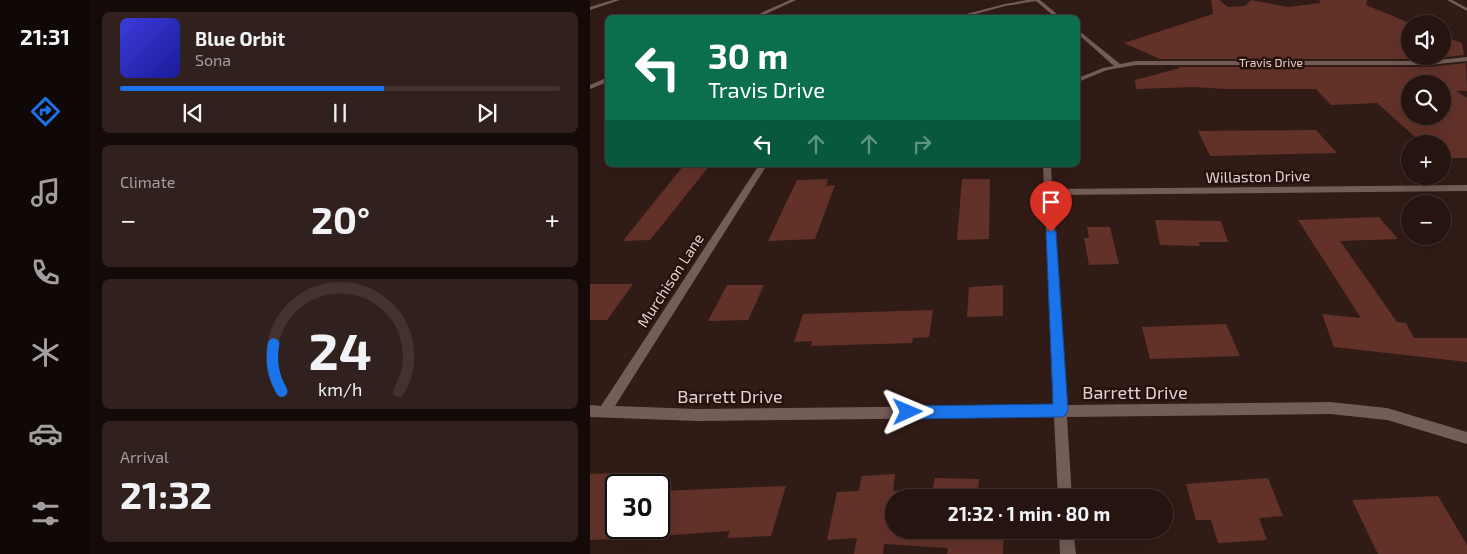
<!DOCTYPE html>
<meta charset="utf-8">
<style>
body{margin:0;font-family:"Exo 2",sans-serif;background:#31211e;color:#f1f3f6;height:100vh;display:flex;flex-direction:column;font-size:19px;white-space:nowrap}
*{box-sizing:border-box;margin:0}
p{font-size:16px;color:#a39e9f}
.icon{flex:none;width:28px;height:28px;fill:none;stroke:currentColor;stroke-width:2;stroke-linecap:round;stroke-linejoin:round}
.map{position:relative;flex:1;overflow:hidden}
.panel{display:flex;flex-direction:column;gap:12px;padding:12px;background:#140b09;width:500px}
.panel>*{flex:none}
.guide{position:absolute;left:15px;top:15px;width:475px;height:152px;border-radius:8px;box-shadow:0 5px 20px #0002,0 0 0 1px #423330;background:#0b6e4f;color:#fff;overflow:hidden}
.fabs{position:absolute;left:811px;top:15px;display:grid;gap:10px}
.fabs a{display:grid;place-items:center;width:50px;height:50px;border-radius:50%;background:#251410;box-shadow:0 5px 20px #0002,0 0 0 1px #423330;font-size:25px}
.speed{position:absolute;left:15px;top:474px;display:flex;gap:10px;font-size:25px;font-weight:700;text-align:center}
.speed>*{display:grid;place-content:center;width:65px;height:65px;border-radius:50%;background:#251410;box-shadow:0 5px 20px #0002,0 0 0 1px #423330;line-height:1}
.speed .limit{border:2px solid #111;border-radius:8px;background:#fff;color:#111}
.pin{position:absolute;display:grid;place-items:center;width:42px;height:42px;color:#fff;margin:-51px -21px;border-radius:50% 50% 50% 0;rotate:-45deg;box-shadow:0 0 5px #0007}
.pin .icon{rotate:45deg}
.me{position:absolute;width:55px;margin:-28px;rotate:89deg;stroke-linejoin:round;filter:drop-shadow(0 0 4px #0008)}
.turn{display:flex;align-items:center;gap:18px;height:105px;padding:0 20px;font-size:22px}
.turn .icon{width:65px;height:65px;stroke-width:2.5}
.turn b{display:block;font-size:35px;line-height:42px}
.lanes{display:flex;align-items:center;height:48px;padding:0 20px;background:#0003;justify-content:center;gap:25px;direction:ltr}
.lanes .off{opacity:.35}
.big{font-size:38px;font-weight:700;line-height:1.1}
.panel .card{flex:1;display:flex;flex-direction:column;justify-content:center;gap:8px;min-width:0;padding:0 18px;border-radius:8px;background:#31211e}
.panel .dial{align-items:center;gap:0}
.dial svg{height:130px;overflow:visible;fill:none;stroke:#423330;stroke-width:7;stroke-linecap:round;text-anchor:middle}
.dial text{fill:#f1f3f6;stroke:none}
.song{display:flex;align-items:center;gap:15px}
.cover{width:60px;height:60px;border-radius:8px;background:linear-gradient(135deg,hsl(240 70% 55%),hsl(240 70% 35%))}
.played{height:5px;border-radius:2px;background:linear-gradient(90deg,#1a73e8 60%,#423330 60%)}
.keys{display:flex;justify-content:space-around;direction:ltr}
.heat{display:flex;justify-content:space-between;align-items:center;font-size:28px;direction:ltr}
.trip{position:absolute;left:295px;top:489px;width:288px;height:50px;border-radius:25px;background:#251410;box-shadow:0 5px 20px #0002,0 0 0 1px #423330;font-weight:700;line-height:50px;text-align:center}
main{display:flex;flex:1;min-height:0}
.menu{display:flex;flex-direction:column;width:90px;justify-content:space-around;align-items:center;background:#0f0806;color:#a39e9f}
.menu .icon{width:35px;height:35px}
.menu .active{color:#1a73e8}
.menu b{font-size:22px;color:#f1f3f6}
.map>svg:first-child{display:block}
</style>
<main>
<nav class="menu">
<b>21:31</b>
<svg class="icon active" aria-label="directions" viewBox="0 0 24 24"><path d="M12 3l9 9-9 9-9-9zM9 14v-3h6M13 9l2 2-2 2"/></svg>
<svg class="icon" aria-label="music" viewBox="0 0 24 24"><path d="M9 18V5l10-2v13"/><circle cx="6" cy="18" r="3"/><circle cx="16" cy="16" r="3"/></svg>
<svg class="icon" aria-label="phone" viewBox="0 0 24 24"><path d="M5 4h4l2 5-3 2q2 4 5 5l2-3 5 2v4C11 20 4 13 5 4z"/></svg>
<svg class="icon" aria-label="climate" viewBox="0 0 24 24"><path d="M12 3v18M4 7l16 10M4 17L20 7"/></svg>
<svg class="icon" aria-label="car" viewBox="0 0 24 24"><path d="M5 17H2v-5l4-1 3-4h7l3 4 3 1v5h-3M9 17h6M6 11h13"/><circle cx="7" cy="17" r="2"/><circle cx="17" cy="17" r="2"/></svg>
<svg class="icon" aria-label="filters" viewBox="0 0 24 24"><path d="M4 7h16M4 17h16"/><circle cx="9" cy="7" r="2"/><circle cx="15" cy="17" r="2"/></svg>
</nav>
<section class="panel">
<div class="card">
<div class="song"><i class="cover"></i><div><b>Blue Orbit</b><p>Sona</p></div></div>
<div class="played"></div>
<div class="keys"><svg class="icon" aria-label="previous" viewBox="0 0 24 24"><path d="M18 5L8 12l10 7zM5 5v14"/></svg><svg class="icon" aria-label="pause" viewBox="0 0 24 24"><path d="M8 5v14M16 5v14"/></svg><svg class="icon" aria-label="next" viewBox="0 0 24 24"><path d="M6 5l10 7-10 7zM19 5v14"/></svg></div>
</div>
<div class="card"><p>Climate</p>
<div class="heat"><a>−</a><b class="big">20°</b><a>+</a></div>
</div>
<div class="card dial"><svg viewBox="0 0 100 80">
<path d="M14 69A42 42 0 1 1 86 69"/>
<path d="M14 69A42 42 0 0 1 9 40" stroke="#1a73e8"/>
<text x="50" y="56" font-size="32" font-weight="700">24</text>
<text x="50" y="72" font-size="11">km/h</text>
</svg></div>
<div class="card"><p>Arrival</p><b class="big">21:32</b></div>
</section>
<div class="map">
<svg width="877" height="554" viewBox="0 0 877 554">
<rect width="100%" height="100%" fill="#311b16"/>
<g fill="#623229" fill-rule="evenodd">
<path d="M621,0H629L638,7L655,6L661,0L698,7L731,3L729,0H777L776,5L822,24H820V56H852V36L872,43L874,55L838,59H570L534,43L623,14Z"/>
<path d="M876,63L877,91H866L877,98V158H852V144H833L787,103L741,105L726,89H635L605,87L546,89L545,80L590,68L587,67H838ZM820,84H852V116H820Z"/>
<path d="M726,130L747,153L620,156L608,131Z"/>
<path d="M94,165H120L60,240L33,241Z"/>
<path d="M238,179L236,186L245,185L225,239L178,241L207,180Z"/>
<path d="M372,179H400L399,239L367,240Z"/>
<path d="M789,217L808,239L750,241L807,322L816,323L824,338H877V362L744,347L732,314L771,318L708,220Z"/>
<path d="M565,220L631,221L638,242H609L610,246L570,245Z"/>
<path d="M497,227H520L529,264L499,265L494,238H499Z"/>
<path d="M0,284H43L17,320H0Z"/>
<path d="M137,285H174L158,320L118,321Z"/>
<path d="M413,285V316L377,317L379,287Z"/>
<path d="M343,310L339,337L323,338L322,343L221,346L222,341L204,342L213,314Z"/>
<path d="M636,324L650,356L560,359L552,327Z"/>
<path d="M26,473V539L0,540V474Z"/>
<path d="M305,474L303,491L343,488L345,478L389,479L387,498H304V530H414L413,554H357L358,548L294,544L293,554H264L267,538L237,540L247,492L269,491L272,476Z"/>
<path d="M678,478L693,516L669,518L677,540L628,543L621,520H606L596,484Z"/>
<path d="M196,486L181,536L137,538L140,531L69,536V491Z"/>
<path d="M848,496L877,545V554H788L762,500Z"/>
</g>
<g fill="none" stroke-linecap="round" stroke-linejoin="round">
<g fill="#745c57" fill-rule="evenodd">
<path d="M23,0H30L0,10V7Z"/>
<path d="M200,0H206L167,18H160Z"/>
<path d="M437,0H450L472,18H466L446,1L415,6L371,18H361L415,4Z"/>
<path d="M857,0H862L877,8V11Z"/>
<path d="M488,30L530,64L546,61H838L877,57V61L838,65H546L517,70L488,82V78L513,68L524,66L488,34Z"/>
<path d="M18,77V82L0,89V85Z"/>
<path d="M169,165H177L25,406L108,409L464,405L453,165H461L462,189L877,185V191L463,195L476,405L740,402L797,408L877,432V444L797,420L740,414L477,417L482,498H468L464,417L108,421L0,417V405L11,406Z"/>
<path d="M469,530H483L486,554H470Z"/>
</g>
</g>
<path fill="#1a73e8" stroke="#114b97" d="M461,228L466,232L478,410L476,415L471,417L318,419L313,417L311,412L313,408L318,406L463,404L456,232Z"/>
<g text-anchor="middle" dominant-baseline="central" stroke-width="5" stroke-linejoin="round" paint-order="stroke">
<g font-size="12" fill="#e2d2cf" stroke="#26110d">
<text x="681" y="62">Travis Drive</text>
</g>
<g font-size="15" fill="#e2d2cf" stroke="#26110d">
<text transform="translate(668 176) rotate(-1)">Willaston Drive</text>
<text transform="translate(80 280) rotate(-57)">Murchison Lane</text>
</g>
<g font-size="18" fill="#e2d2cf" stroke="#26110d">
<text x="545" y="392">Barrett Drive</text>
<text x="140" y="396">Barrett Drive</text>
</g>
</g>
</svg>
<div class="fabs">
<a><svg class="icon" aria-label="sound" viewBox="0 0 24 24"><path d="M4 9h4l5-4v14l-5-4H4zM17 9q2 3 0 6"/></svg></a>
<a><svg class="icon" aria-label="search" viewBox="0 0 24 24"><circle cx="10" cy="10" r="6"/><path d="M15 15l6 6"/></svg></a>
<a>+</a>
<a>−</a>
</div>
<div class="speed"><div class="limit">30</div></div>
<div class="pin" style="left:461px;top:232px;background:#d93025"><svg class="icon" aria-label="arrive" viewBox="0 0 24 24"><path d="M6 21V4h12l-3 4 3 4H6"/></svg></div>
<svg class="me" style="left:318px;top:412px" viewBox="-20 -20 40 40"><path d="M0-17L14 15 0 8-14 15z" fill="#1a73e8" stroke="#fff" stroke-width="4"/></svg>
<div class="trip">21:32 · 1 min · 80 m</div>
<div class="guide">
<div class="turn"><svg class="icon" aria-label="left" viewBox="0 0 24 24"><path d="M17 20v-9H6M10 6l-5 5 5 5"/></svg><div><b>30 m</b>Travis Drive</div></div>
<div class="lanes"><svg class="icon" aria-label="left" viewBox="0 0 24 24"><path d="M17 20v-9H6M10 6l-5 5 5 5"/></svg><svg class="icon off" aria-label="ahead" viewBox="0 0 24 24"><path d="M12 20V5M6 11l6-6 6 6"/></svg><svg class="icon off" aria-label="ahead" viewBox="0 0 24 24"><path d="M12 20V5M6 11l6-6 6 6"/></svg><svg class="icon off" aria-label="right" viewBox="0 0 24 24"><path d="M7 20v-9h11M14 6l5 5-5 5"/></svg></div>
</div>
</div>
</main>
